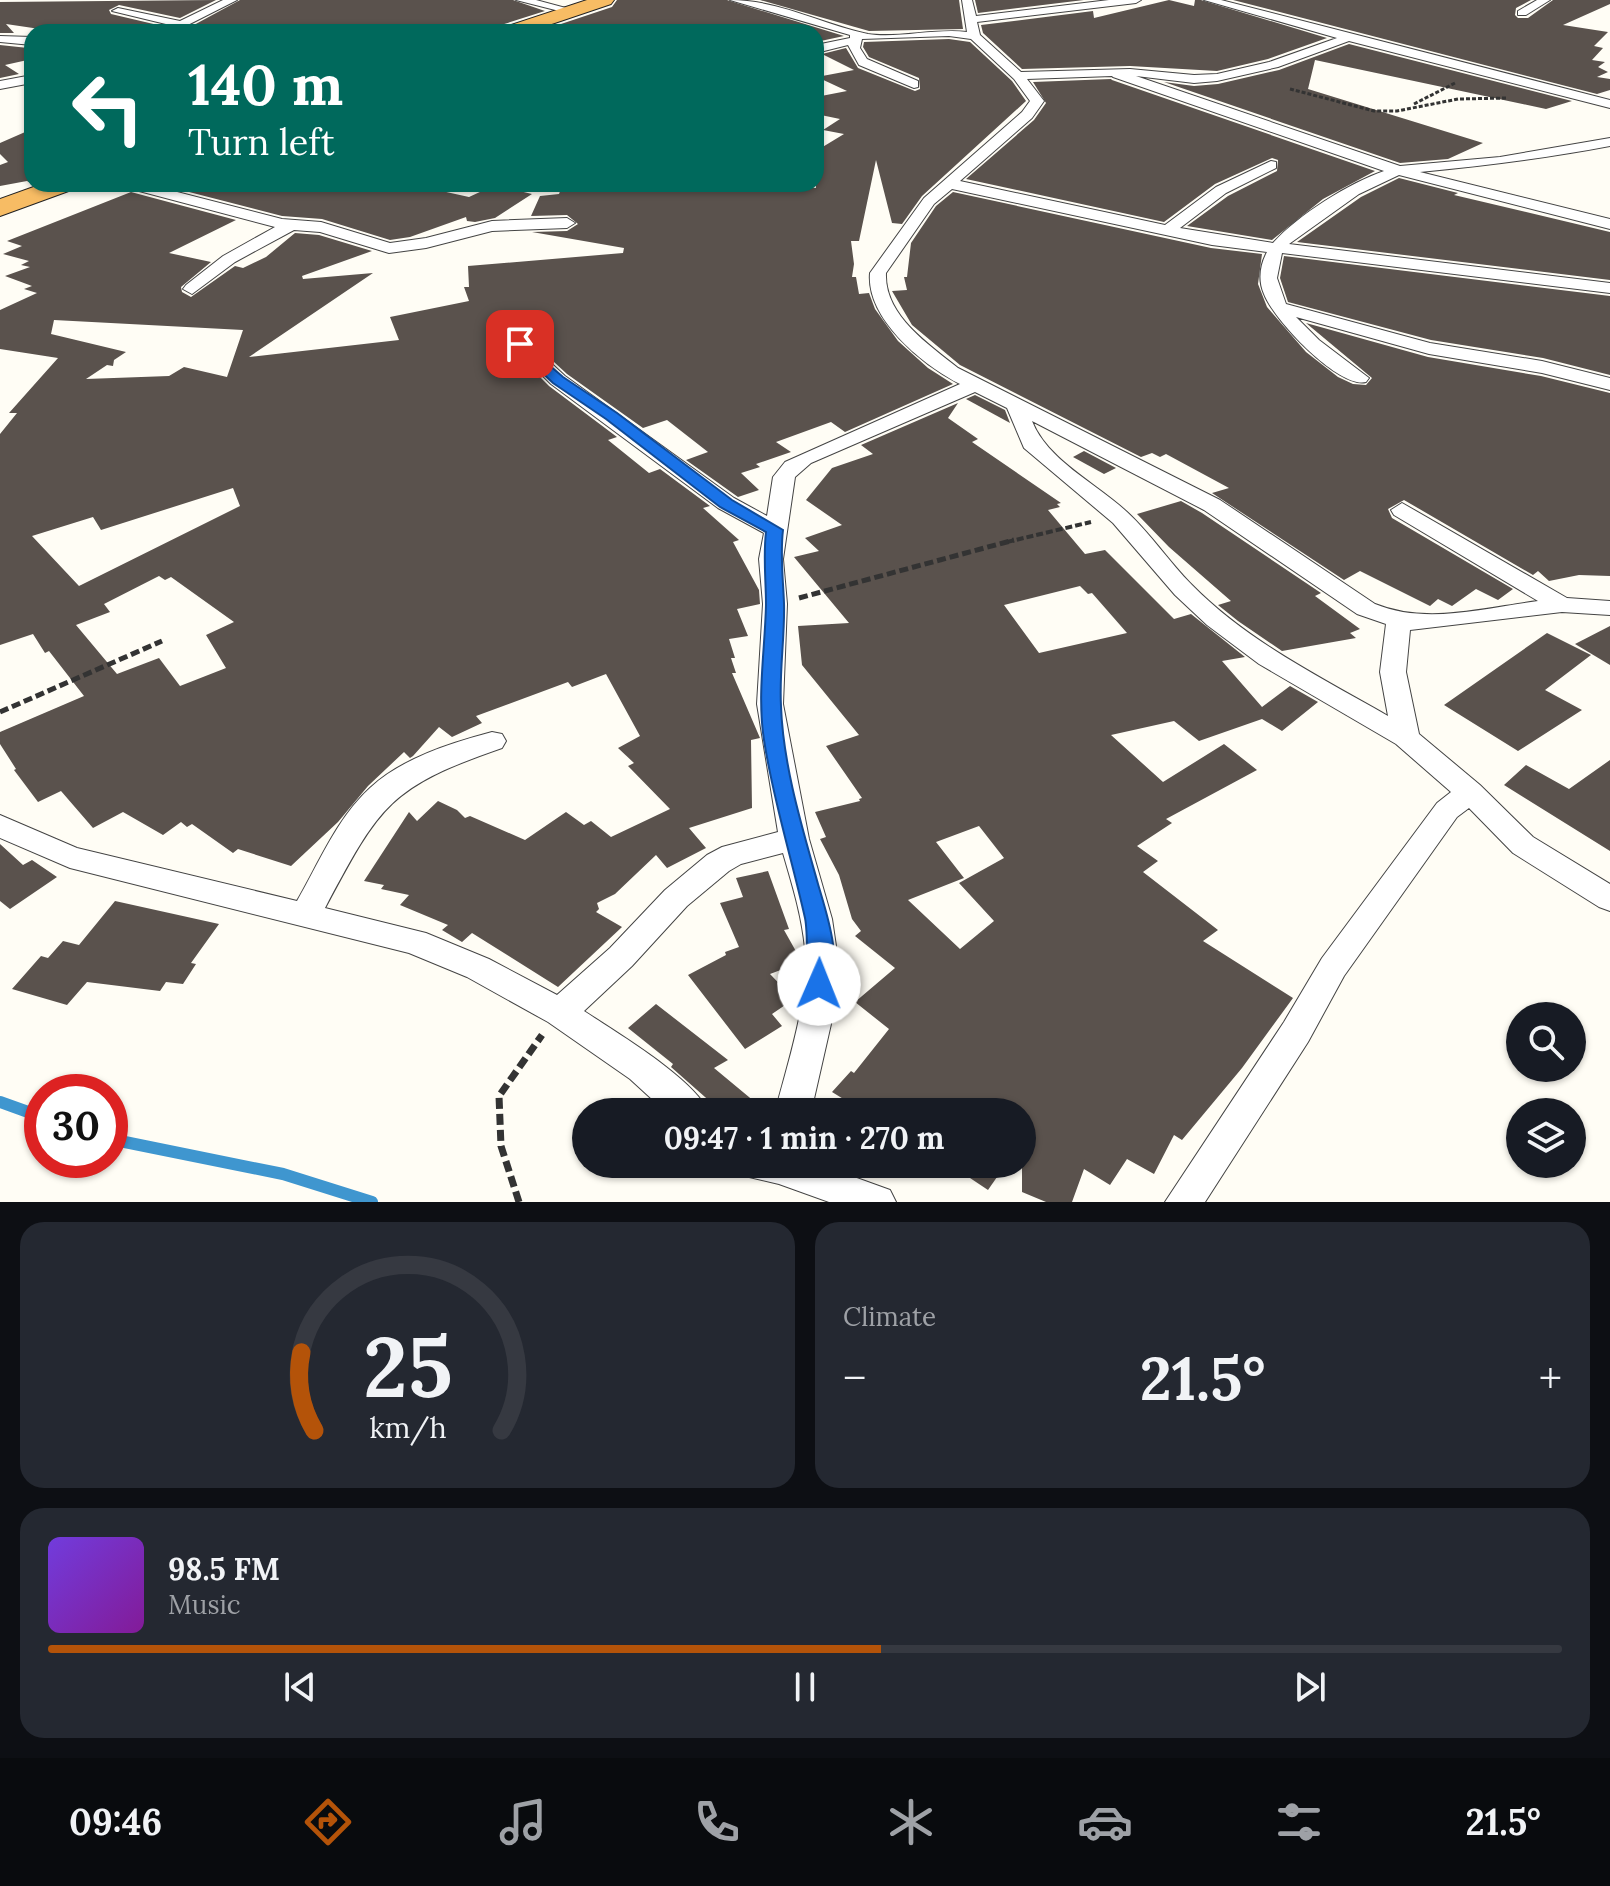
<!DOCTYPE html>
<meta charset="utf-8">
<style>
body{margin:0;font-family:Lora,serif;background:#242831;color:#f1f3f6;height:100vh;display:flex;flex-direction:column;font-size:30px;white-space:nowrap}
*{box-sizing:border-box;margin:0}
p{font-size:26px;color:#9ea1a6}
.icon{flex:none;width:44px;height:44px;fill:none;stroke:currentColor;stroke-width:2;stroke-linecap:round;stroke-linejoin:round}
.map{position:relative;height:1202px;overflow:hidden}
.side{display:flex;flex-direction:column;gap:20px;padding:20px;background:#0d0f14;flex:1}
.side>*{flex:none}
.hud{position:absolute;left:24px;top:24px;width:800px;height:168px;border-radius:24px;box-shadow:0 2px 6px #0004;background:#00695c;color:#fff;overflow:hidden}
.tools{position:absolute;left:1506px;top:1002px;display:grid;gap:16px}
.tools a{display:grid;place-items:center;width:80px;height:80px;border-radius:50%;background:#171b24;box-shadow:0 2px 6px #0004;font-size:40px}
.speed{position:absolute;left:24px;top:1074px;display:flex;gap:16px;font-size:40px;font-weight:700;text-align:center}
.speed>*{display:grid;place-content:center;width:104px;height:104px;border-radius:50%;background:#171b24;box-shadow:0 2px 6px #0004;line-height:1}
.speed .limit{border:12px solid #d22;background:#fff;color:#111}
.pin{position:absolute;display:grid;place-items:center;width:68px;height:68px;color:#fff;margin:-34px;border-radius:16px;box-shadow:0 4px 12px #0006}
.me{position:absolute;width:88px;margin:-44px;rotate:1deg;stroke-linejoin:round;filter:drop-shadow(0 0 6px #0008)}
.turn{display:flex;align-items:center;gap:28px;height:168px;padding:0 32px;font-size:36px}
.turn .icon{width:104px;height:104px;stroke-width:2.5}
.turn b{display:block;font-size:56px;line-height:68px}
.big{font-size:60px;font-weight:700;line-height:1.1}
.side .card{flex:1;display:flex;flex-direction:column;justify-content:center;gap:12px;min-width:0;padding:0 28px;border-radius:24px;background:#242831}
.side .dial{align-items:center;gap:0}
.dial svg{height:208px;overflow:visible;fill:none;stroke:#363941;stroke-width:7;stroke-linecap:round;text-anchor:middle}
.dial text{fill:#f1f3f6;stroke:none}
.song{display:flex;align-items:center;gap:24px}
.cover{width:96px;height:96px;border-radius:12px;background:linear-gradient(135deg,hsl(260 70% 55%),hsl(290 70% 35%))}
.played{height:8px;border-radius:4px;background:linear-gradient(90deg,#b45309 55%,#363941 55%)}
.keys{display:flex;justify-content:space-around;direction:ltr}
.heat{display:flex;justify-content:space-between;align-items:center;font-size:44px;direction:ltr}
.side .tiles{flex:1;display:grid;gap:20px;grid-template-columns:1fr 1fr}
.card:last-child{grid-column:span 2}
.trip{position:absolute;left:572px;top:1098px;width:464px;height:80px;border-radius:40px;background:#171b24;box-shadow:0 2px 6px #0004;font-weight:700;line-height:80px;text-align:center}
.tab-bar{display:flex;height:128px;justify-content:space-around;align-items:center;background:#090b0e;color:#9ea1a6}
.tab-bar .icon{width:56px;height:56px}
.tab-bar .current{color:#b45309}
.tab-bar b{font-size:36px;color:#f1f3f6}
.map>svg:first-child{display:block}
</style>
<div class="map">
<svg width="1610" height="1202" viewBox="0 0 1610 1202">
<rect width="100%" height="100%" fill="#fffdf5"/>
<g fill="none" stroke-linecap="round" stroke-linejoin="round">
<g stroke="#3f96cf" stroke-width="12">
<path d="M0,1102L42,1117"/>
<path d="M110,1139L283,1174L372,1202"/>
</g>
</g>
<g fill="#5a524d" fill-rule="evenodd">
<path d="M216,0L180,18L119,5L109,10L111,14L162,26L156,32H60L6,24L14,33H0V2Z"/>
<path d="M240,0H513L545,11L501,25L496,32H181Z"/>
<path d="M617,0H727L844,36L816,42V32H537L612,7Z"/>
<path d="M760,0H959L963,29L869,31Z"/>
<path d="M975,0H1084L978,13Z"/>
<path d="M1169,0L1194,6L1195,0H1201L1327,38L1268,59L1217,71L1130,66L1022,69L983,33L981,25L1093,11L1094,18Z"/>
<path d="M1233,0H1531L1516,8L1515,15L1518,18H1528L1553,0H1610V4L1563,25L1608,32L1594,46L1603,48L1592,60L1605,62L1598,67L1608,72L1597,77L1610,79V90L1597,94Z"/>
<path d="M949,39L970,42L1012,81L1026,101L922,196L902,224L892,223L876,160L859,241H851L854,264L852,277H856L859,294L869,293L875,309L898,341L928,368L953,384L845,432L831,422L776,442L791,452L756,464L760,467L741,473L759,490L738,497L686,460L708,452L667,420L643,428L567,374L528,338L514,337L509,342V346L549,386L617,437L608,440L649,473L660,469L710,506L703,508L739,540L733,542L759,590L760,604L737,609L748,636L729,639L735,658H731L736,673H732L760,738L751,740L752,808L689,828L706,848L667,868L656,855L615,894L597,903L599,909L596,912L622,927L558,987L472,933L462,942L442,930L448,925L400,905L409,895L381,889L384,885L364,881L409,812L417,821L438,801L457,810L465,818L470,816L525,840L566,812L584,825L591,821L611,837L670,809L628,766L634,763L618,748L640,736L606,674L572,687L568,682L476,716L482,723L452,737L439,727L413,756L410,758L404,752L368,786L338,822L291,866L238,849L233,853L192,824L187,827L181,822L163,835L123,812L93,828L61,791L38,802L14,770L16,769L0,744V732L84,696L49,651L45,653L33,634L0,645V434L17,413H9L58,358L0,349V310L37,293L24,289L32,286L5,276L30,267L21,265L29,261L3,254L22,246L7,241L131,192L236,220L169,253L211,262L181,287L182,292L191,297L235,266L243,268L266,257L295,233L319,235L372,251L302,276L303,279L373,273L249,357L399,340L390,317L469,301L464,287H469L468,266L623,253L624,248L532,232L567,231L578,224L567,215L531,216L540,196L559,194L562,186L640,187L642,184H711L816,188V151L844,134L823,130L840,119L816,114V97L847,91L817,77L854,70L822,54L846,48L858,68L915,91L920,89L919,78L869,57L863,47L864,42ZM54,320L243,330L227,377L184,367L169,376L86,379L107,365L113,366L114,360L126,352L51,334ZM233,488L240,506L79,586L32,536L93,517L101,530ZM159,576L165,580L171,577L234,622L206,635L226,668L180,686L159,658L117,674L76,625L110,612L104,604Z"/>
<path d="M1349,44L1572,101L1546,109L1315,60L1308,89L1483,143L1448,159L1400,163L1164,82L1194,86L1218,84L1279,70Z"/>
<path d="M0,45L28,48L32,52V59L5,65L19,74L0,78Z"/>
<path d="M1111,79L1112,80L1375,171L1323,199L1272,240L1187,226L1228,196L1277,171L1278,160L1272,158L1215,184L1164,222L966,179L1034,120L1046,103L1033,82Z"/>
<path d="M32,129V184L27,181L0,186V165L8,162L0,154V143Z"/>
<path d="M1399,178L1458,193L1454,195L1610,232V280L1297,242L1361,197Z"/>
<path d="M158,184H410L469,197L495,185L532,194L495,218L475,222L467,221L466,217L410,237L390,240L322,219L282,216Z"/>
<path d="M953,192L1211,248L1262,254L1258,284L1267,307L1306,352L1338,377L1353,384L1366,385L1372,378L1306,323L1428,357L1541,376L1610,393V576L1579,575L1549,581L1538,571L1533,575L1404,500L1388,509L1392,518L1513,589L1498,600L1476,589L1452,606L1438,599L1430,606L1360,571L1344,580L1212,493L1229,488L1166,454L1160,457L1152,453L1141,457L960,365L912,325L892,291L907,290L904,277H907L911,243L936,206Z"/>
<path d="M1284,256L1610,296V375L1543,358L1431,340L1288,302L1280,278Z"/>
<path d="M975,395L1005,410L1010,423L966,399Z"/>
<path d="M958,403L948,418L978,439L972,442L1061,503L1057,504L1060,507L1048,510L1085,554L1105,550L1174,619L1191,614L1245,657L1222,661L1262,707L1290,686L1318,702L1282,731L1262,719L1199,741L1174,721L1111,735L1163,782L1224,744L1257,770L1166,819L1172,823L1137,846L1158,861L1143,872L1218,930L1203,941L1293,998L1242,1068L1182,1140L1174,1135L1154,1174L1127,1159L1110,1185L1084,1169L1072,1202H1046L1022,1192V1112H834L845,1100L832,1092L851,1071L854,1073L889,1029L855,1002L895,968L855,936L861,931L852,919L839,875L820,839L826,837L815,812L860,801L859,799L862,798L826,746L859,735L802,665L798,626L849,623L794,557L819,551L805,538L842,525L806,500L832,468L873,454L861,445ZM1080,586L1088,594L1092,593L1127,633L1039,653L1004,605ZM979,826L1004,858L959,883L994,921L960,949L908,900L964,878L936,842Z"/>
<path d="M1084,451L1116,468L1104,474L1073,457Z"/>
<path d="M1181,501L1202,513L1321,593L1315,596L1360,629L1350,633L1356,638L1282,651L1238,621L1218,605L1231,601L1169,547L1137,514Z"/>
<path d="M1610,626V665L1575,644Z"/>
<path d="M1547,633L1591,655L1545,690L1582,710L1518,751L1444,705Z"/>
<path d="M1610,760V851L1504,785L1526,765L1569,789Z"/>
<path d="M0,844L23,865L32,860L57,877L10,909L0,901Z"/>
<path d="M768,871L789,929L784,930L802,962L770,974L794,999L772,1014L782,1026L745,1049L688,975L726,955L725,952L739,947L720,903L743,897L736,878Z"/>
<path d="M115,901L219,924L191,963L196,964L183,984L166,982L160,991L87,982L67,1005L12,989L41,956L48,958L63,941L79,945Z"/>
<path d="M656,1004L728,1060L714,1068L767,1112H722L671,1067L673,1064L628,1028Z"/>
<path d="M949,1164H1006L988,1190Z"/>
</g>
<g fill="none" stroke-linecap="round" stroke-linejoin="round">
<defs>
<g id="minor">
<path d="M223,0H237L174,32H159L170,25L112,11L118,8L180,21Z"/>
<path d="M516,0H536L577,11L571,14Z"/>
<path d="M730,0C779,0 821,24 868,34C896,39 936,28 967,32L962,0H972L976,16L1109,0H1141L1136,3L977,22L980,35L1021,72L1130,69L1194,75L1217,74L1269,62L1337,38L1204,0H1221L1610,100V108L1349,41L1278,67L1217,81L1194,83L1136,76L1400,166L1500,157L1610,138V146C1547,158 1484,166 1420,172L1610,219V229L1399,175L1359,194L1289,244L1610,283V293L1282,253L1277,278L1286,304L1430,343L1542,361L1610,378V390L1542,373L1429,354L1296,317L1319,340L1369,378L1366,382C1339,389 1273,319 1264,294C1258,280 1260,265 1267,252L1212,245L952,189L934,204L886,273C884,315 928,344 958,368L1220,500L1375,604C1426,625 1484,608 1538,601L1394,515L1391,510L1402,503L1567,598L1610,601V615L1562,612L1410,630L1406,672L1419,734L1480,785L1533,837L1610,884V911L1599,907L1513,853L1469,808L1457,817L1344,976L1308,1042L1205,1202H1165L1284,1022L1322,958L1437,803L1451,792L1396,744L1259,664L1207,625L1175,595L1113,523L1024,448L1007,408L975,392L811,463L795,477L783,559L787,604L783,704L809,839L832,919L837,953L831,1024L811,1112H775C788,1062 809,1000 805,949C802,916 792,884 783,853L741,864L729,871L687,906L632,966L584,1011C617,1033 692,1077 709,1112H666L630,1079L548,1022L467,977L409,953L70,868L0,838V815L77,848L297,901C319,863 337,818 370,788C402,758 451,743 492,732L502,734L506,741L502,748C389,787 380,805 325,908L426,933L489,959L557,995L610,948L665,890L707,855L722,847L778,832L757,704L763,604L759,559L764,533L718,508L551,384L511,344L514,340H526L565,376L734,498L767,516L773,477L785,462L960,384C923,365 866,319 870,273L924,198L1022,112L1030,101L1014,79L971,39L949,36L862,39L860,48L867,59L918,81V87L914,88L859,65L848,45L816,53V45L850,38V35ZM1112,76L1113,77L1384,171C1349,183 1298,215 1273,243L1180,228L1226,193L1276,168V162L1271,161L1216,187L1165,225L960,181L1032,118L1044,101L1027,79ZM1032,421L1204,510L1357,614L1386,624L1380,672L1388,716C1320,677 1247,641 1192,585C1169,562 1151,534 1127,512C1096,483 1048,461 1032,421Z"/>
<path d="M1537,0H1550L1526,15H1518V11Z"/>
<path d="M0,36L32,37V45L0,42Z"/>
<path d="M32,75V83L0,89V81Z"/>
<path d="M122,184H146L282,219L321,222L390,243L426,238L492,221L567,218L575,223L567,228L492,231L426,248L389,253L320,232L294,230L235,262L192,294L183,289L186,285L223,256L275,227L124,187Z"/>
<path d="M740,1164H818L890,1190L896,1202H829L779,1184L745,1176Z"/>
</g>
<g id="trunk">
<path d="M587,0H614L611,4L528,32H499L502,28Z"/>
<path d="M42,184H77L74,189L0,216V199Z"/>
</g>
</defs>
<use href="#minor" stroke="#444" stroke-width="2"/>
<use href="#trunk" stroke="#222" stroke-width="2"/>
<g stroke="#333" stroke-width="3" stroke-dasharray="4 2" stroke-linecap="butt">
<path d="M1290,89L1374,111H1397L1458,99L1507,98"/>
<path d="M1414,104L1455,83"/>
</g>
<path stroke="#333" stroke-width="4" stroke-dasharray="7 3" stroke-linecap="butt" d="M1007,542L1091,522"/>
<g stroke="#333" stroke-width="5" stroke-dasharray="9 4" stroke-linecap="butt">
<path d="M799,598L1014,540"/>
<path d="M0,712L162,641"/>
</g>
<path stroke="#333" stroke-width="7" stroke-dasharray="11 5" stroke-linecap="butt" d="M519,1202L501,1146L499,1096L542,1035"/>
<use href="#minor" fill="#fff" fill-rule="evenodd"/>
<use href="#trunk" fill="#f7bc64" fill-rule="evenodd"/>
</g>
<path fill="#1a73e8" stroke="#114b97" stroke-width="2" d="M520,340L563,377L617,413L732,500L783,530C780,555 783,577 784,603C785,637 779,672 781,706C783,765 802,827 818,884C827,915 843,960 828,991L819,994L810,991C805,979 809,937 805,918C792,859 773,800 764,740C757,695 765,650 766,605C766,580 763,557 766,532L720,507L606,419L553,383L515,347V341Z"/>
</svg>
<div class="tools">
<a><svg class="icon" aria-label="search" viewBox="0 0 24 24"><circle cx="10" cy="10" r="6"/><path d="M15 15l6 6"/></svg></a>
<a><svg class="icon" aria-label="layers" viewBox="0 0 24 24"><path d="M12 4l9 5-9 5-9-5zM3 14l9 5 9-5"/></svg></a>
</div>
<div class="speed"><div class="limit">30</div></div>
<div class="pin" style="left:520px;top:344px;background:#d93025"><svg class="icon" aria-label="arrive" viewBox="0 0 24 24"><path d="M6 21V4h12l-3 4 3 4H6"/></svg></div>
<svg class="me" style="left:819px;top:984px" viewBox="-20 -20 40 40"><circle r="19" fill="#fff"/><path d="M0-13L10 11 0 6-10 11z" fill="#1a73e8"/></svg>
<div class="trip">09:47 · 1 min · 270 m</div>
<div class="hud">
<div class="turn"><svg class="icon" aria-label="left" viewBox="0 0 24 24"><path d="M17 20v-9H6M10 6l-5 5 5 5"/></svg><div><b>140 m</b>Turn left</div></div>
</div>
</div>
<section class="side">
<div class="tiles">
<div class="card dial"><svg viewBox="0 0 100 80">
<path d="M14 69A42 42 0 1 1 86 69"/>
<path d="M14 69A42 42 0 0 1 9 39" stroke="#b45309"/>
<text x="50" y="56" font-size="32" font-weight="700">25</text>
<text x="50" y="72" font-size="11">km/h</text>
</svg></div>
<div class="card"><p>Climate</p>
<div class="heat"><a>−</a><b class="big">21.5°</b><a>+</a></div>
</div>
<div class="card">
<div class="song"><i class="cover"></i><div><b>98.5 FM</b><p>Music</p></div></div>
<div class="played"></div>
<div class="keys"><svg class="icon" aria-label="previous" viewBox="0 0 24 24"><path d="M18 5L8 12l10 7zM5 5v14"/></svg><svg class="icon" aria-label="pause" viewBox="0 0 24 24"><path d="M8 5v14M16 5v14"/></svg><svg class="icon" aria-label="next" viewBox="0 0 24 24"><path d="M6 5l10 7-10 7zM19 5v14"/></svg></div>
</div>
</div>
</section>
<nav class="tab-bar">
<b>09:46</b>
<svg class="icon current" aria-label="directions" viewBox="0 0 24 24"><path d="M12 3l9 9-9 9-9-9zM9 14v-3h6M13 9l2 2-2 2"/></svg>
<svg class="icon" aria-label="music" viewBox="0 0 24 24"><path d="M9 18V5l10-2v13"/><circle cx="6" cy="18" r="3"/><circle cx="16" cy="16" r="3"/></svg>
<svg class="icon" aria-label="phone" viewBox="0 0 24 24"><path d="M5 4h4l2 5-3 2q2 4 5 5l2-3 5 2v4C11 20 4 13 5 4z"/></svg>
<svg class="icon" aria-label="climate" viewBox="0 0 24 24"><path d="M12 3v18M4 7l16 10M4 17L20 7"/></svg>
<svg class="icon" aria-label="car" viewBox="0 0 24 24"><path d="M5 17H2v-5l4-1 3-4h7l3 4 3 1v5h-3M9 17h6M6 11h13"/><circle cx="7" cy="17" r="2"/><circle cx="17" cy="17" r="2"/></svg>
<svg class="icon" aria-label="filters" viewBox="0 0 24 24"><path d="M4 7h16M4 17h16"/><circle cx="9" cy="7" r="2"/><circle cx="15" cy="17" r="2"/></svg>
<b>21.5°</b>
</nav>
